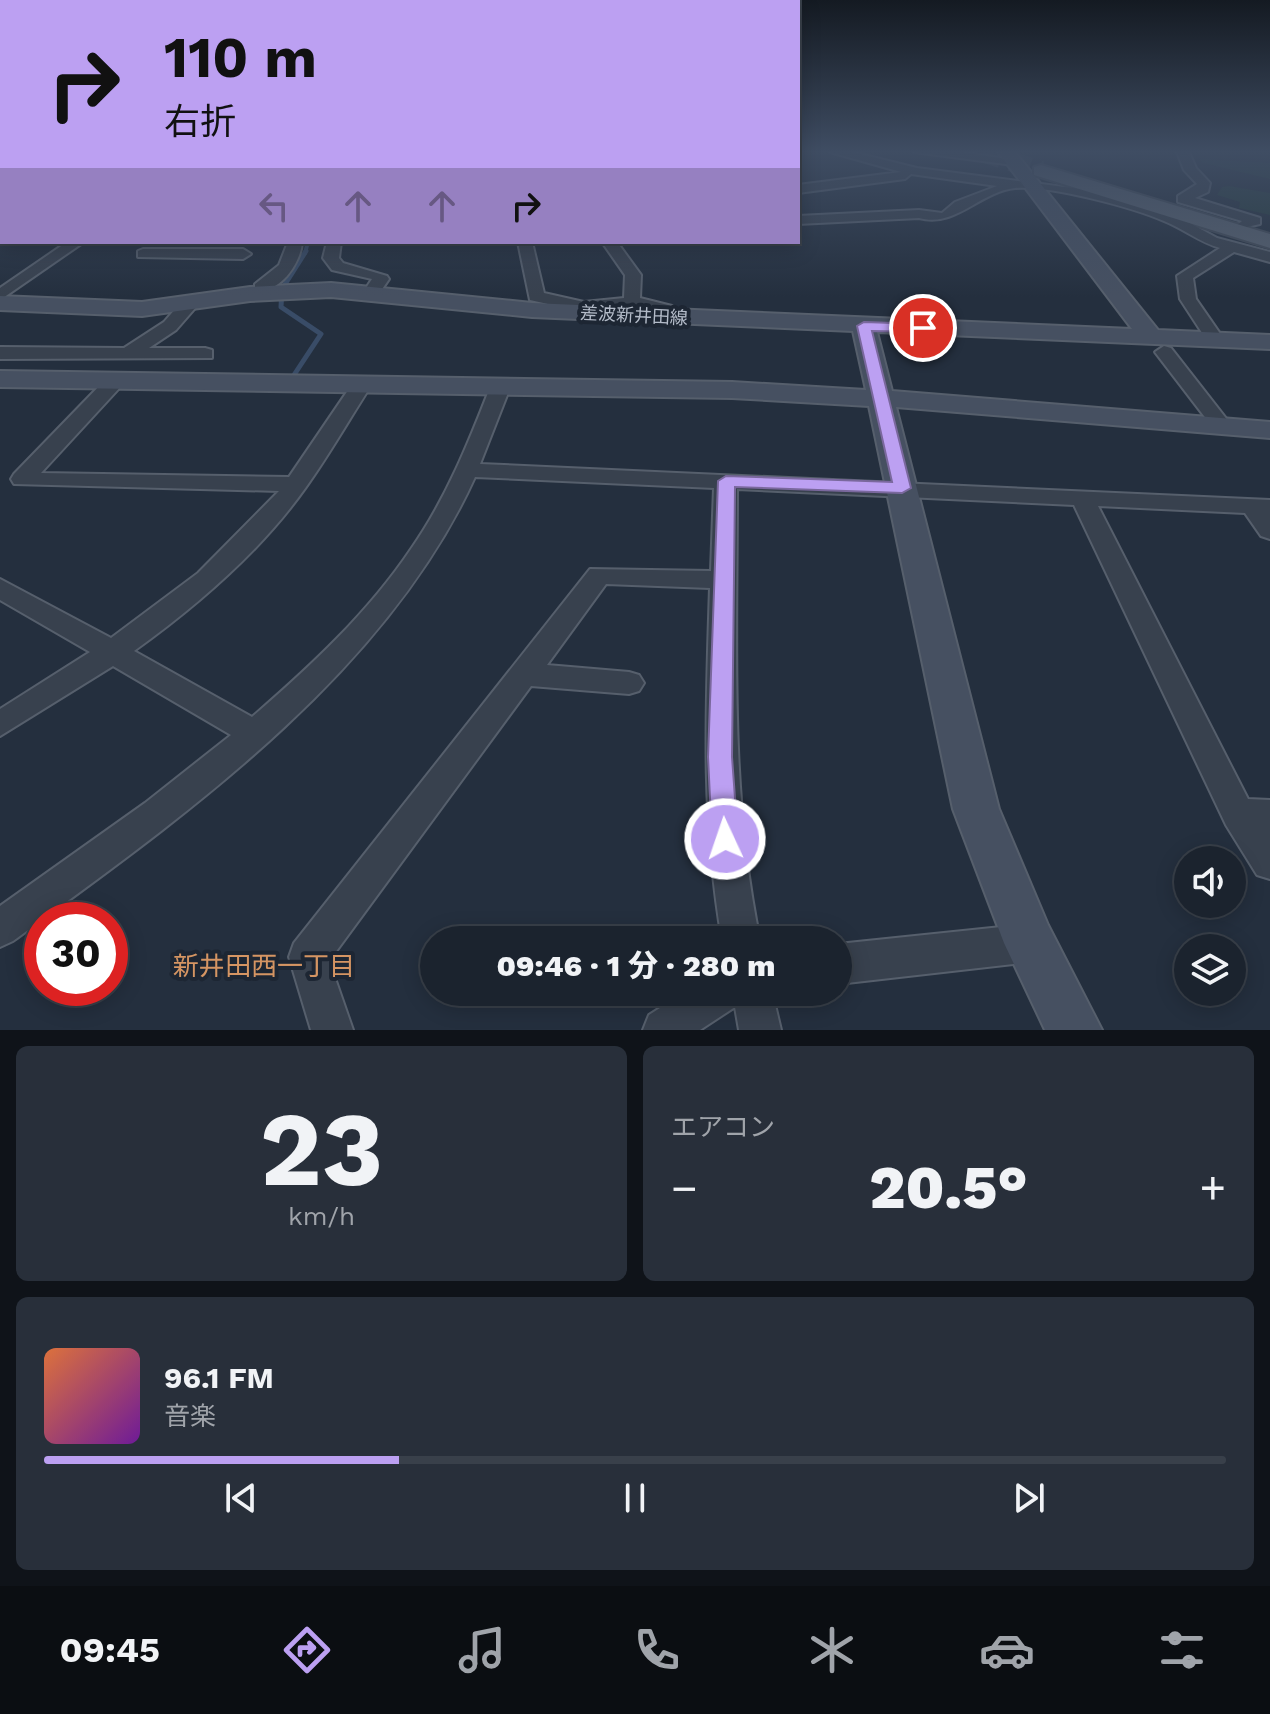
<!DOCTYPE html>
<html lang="ja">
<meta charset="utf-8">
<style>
body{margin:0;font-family:"Work Sans","Noto Sans JP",sans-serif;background:#282f3a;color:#f1f3f6;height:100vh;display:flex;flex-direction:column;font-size:30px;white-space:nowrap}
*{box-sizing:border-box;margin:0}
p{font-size:26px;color:#a0a4aa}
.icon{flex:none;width:44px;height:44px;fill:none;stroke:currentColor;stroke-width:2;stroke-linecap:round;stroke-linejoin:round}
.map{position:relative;height:1030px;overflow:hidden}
.details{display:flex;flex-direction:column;gap:16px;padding:16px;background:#0f1319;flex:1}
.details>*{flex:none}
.guide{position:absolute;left:0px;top:0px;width:800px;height:244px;box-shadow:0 4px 20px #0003,0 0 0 2px #39404a;background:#bca0f2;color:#111;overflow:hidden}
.controls{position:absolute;left:1174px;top:846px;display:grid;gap:16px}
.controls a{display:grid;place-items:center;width:72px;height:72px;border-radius:50%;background:#1b232e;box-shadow:0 4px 20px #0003,0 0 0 2px #39404a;font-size:40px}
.speed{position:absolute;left:24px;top:902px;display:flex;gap:16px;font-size:40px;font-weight:700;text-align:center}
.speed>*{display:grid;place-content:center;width:104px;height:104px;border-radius:50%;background:#1b232e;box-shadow:0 4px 20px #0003,0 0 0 2px #39404a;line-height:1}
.speed .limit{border:12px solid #d22;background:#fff;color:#111}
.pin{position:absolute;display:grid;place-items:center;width:68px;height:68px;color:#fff;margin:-34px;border:4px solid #fff;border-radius:50%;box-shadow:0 2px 8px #0007}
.me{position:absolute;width:88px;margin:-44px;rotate:357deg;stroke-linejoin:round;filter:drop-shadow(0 0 6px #0008)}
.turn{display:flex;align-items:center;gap:28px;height:168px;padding:0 32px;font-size:36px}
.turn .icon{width:104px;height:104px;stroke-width:2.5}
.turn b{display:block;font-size:56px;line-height:68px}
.lanes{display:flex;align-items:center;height:76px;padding:0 32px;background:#0003;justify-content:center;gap:40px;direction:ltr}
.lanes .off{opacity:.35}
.big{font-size:60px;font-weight:800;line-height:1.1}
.details .tile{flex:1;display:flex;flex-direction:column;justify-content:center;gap:12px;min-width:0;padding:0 28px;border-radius:12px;background:#282f3a}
.details .dial{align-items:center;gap:0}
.dial b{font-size:104px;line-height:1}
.song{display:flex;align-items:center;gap:24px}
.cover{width:96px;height:96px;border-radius:12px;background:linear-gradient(135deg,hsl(20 70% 55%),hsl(280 70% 35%))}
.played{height:8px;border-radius:4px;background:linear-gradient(90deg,#bca0f2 30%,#39404a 30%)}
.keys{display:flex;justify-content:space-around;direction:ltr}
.heat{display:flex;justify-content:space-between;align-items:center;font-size:44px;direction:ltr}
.details .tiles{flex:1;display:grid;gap:16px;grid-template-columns:1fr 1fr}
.tile:last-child{grid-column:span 2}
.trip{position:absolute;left:420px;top:926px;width:432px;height:80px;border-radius:40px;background:#1b232e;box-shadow:0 4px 20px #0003,0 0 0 2px #39404a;font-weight:800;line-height:80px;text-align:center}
.dock{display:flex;height:128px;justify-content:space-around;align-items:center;background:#0b0e12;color:#a0a4aa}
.dock .icon{width:56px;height:56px}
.dock .current{color:#bca0f2}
.dock b{font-size:36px;color:#f1f3f6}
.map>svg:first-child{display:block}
</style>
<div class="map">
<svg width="1270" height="1030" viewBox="0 0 1270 1030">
<rect width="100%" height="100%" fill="#242f3e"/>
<g fill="#263c3f">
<path d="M1200,159L1270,163V179L1203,163Z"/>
<path d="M1229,186L1270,193V215L1239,208L1240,202L1217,195L1222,187Z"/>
</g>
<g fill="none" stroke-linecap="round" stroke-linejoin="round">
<path stroke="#394c67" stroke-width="4" d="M305,253L308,242"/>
<path stroke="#394c67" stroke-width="5" d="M294,375L321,334L281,307L282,289L306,251"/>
<path stroke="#3a4453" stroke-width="20" stroke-dasharray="20 10" stroke-linecap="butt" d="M982,152L1041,171"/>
<defs>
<g id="street">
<path d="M830,152H852L917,168L1096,191L1175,215L1217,238L1270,252V262L1234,252L1193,278L1196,299L1223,338L1214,343L1208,342L1180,299L1177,276L1220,248C1199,242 1184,229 1164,221C1132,207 1049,185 1015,188C979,192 956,228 919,218L798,224V216L919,210L942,213L955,202L997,186L911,174L905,179L798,193V185L901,172Z"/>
<path d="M914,152H961L1019,161L1013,165Z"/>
<path d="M1177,152H1189L1196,168L1210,183L1208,192L1195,198L1260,218V224L1238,229L1236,226L1242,221L1178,202V196L1197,184L1184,170Z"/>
<rect x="0" y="170" width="2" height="8"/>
<path d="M67,242H84L0,300V288Z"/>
<path d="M288,242H302C301,263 279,295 255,290V284L279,265Z"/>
<path d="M327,242H341L339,258L343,263L387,276L389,279L376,298L370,299L362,294L372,279L332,270L323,258Z"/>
<path d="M518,242H532L544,293L584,302L624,298L625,275L602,242H617L641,275L640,298L672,306L679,316L670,321L660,314L633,306L610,312H584L530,300Z"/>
<path d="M143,249H243L251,254L243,259L138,257V251Z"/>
<path d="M190,298L196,299V307L176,330L149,348H205L212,350V358L0,359V347L124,348L164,322L184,299Z"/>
<path d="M1164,346L1171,348L1228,421L1231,425L1228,429H1214L1155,352Z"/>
<path d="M116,374L123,376L126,380L123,384L41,473L289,477L355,380L362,378L372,384C350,418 329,455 306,487C261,551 198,605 134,651L252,717C310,667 368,613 411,549C446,499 469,442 491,385L501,379L511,385L480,464L1270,500V539L1261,536L1245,513L1098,506L1248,799L1270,800V879L1257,875L1226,825L1074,505L737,489C737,641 729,791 760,940H722C701,817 706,711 710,588L606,584L547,665L629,672L639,675L644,683L639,691L629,694L531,686L329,961L353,1030H311L289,957L294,943L590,569L711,571L714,488L475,477C385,675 184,816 13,941L0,947V906L145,803L231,735L113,666L0,736V709L90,652L0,600V579L111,638L198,573L279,491L14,484L11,479L14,474L109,376Z"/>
<path d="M1030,924L1044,930L1049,943L1044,956L1030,962L838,984V944Z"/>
<path d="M685,992H772L781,1030H739L735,1007L700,1030H643L649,1015Z"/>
</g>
<path id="secondary" d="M998,152H1015L1158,330L1270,335V349L877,332L892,391L1270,422V438L896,407L999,809L1048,925L1102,1030H1045L1004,943L953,809L869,406L732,398L0,387V371L732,382L866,390L853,331L532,317L331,297L250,301L142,316L0,310V296L142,302L250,287L331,283L532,303L1132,329Z"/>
<path id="primary" d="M1041,165L1270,234V248L1034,175V167Z"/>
</defs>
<use href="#street" stroke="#565f6c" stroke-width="4"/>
<use href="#secondary" stroke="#565f6c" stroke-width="4"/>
<use href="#primary" stroke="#414a57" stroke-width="4"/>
<use href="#street" fill="#38414e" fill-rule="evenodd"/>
<use href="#secondary" fill="#465061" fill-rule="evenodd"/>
<use href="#primary" fill="#56606e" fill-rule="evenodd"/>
</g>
<linearGradient id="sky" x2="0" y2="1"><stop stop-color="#141a22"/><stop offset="0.51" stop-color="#3f4d63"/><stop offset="1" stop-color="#3f4d63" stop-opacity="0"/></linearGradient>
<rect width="1270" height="297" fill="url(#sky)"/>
<path fill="#bca0f2" stroke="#7a689d" stroke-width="2" d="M864,322L923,324L930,328L923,332L872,331L911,488L902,493L735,487L732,757L738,839L734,847L725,851L716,847L712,839L708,757L718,481L726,476L892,482L857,326Z"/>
<g text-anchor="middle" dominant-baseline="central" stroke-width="8" stroke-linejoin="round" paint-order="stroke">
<g font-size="18" fill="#b4bcc9" stroke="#1d2633">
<text transform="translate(634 315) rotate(3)">差波新井田線</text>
</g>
<g font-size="26" fill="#d59563" stroke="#1d2633">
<text x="264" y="966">新井田西一丁目</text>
</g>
</g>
</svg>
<div class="controls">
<a><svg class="icon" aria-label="sound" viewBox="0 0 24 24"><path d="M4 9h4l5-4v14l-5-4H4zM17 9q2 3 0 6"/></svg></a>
<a><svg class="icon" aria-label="layers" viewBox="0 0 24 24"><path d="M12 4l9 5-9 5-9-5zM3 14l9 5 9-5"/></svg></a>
</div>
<div class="speed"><div class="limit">30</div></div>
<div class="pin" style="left:923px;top:328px;background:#d93025"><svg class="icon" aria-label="arrive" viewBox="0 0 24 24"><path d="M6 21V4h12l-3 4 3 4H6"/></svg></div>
<svg class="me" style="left:725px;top:839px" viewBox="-20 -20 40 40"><circle r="17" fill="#bca0f2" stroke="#fff" stroke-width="3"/><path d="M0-11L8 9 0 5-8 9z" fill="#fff"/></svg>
<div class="trip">09:46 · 1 分 · 280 m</div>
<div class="guide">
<div class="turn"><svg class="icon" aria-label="right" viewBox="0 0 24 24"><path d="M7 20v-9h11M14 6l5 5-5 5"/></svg><div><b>110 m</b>右折</div></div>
<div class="lanes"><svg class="icon off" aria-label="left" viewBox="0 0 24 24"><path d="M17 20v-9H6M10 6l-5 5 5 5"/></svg><svg class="icon off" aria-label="ahead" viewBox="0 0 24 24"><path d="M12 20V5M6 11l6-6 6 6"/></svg><svg class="icon off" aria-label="ahead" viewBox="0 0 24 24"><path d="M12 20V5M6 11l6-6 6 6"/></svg><svg class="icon" aria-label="right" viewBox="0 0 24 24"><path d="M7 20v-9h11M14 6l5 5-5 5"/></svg></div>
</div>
</div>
<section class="details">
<div class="tiles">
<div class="tile dial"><b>23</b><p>km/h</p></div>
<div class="tile"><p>エアコン</p>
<div class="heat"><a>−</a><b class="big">20.5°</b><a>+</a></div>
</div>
<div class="tile">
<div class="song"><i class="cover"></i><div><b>96.1 FM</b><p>音楽</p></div></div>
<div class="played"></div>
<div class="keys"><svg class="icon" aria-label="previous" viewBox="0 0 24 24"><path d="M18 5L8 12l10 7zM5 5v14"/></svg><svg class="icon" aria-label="pause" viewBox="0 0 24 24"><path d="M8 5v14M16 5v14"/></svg><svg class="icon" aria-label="next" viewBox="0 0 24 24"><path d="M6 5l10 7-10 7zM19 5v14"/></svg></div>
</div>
</div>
</section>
<nav class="dock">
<b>09:45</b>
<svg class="icon current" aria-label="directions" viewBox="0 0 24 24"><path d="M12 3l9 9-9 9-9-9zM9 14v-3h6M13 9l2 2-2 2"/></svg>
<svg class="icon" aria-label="music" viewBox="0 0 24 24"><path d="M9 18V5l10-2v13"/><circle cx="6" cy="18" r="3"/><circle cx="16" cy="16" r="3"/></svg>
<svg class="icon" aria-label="phone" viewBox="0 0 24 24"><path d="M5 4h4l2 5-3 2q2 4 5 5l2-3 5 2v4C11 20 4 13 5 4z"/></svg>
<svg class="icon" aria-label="climate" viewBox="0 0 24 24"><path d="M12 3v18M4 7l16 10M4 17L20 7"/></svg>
<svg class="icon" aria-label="car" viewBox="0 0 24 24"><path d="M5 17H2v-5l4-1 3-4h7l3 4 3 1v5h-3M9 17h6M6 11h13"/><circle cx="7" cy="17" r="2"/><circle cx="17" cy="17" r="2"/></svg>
<svg class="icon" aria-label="filters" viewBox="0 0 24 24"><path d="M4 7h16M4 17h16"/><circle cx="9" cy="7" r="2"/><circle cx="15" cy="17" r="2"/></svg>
</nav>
